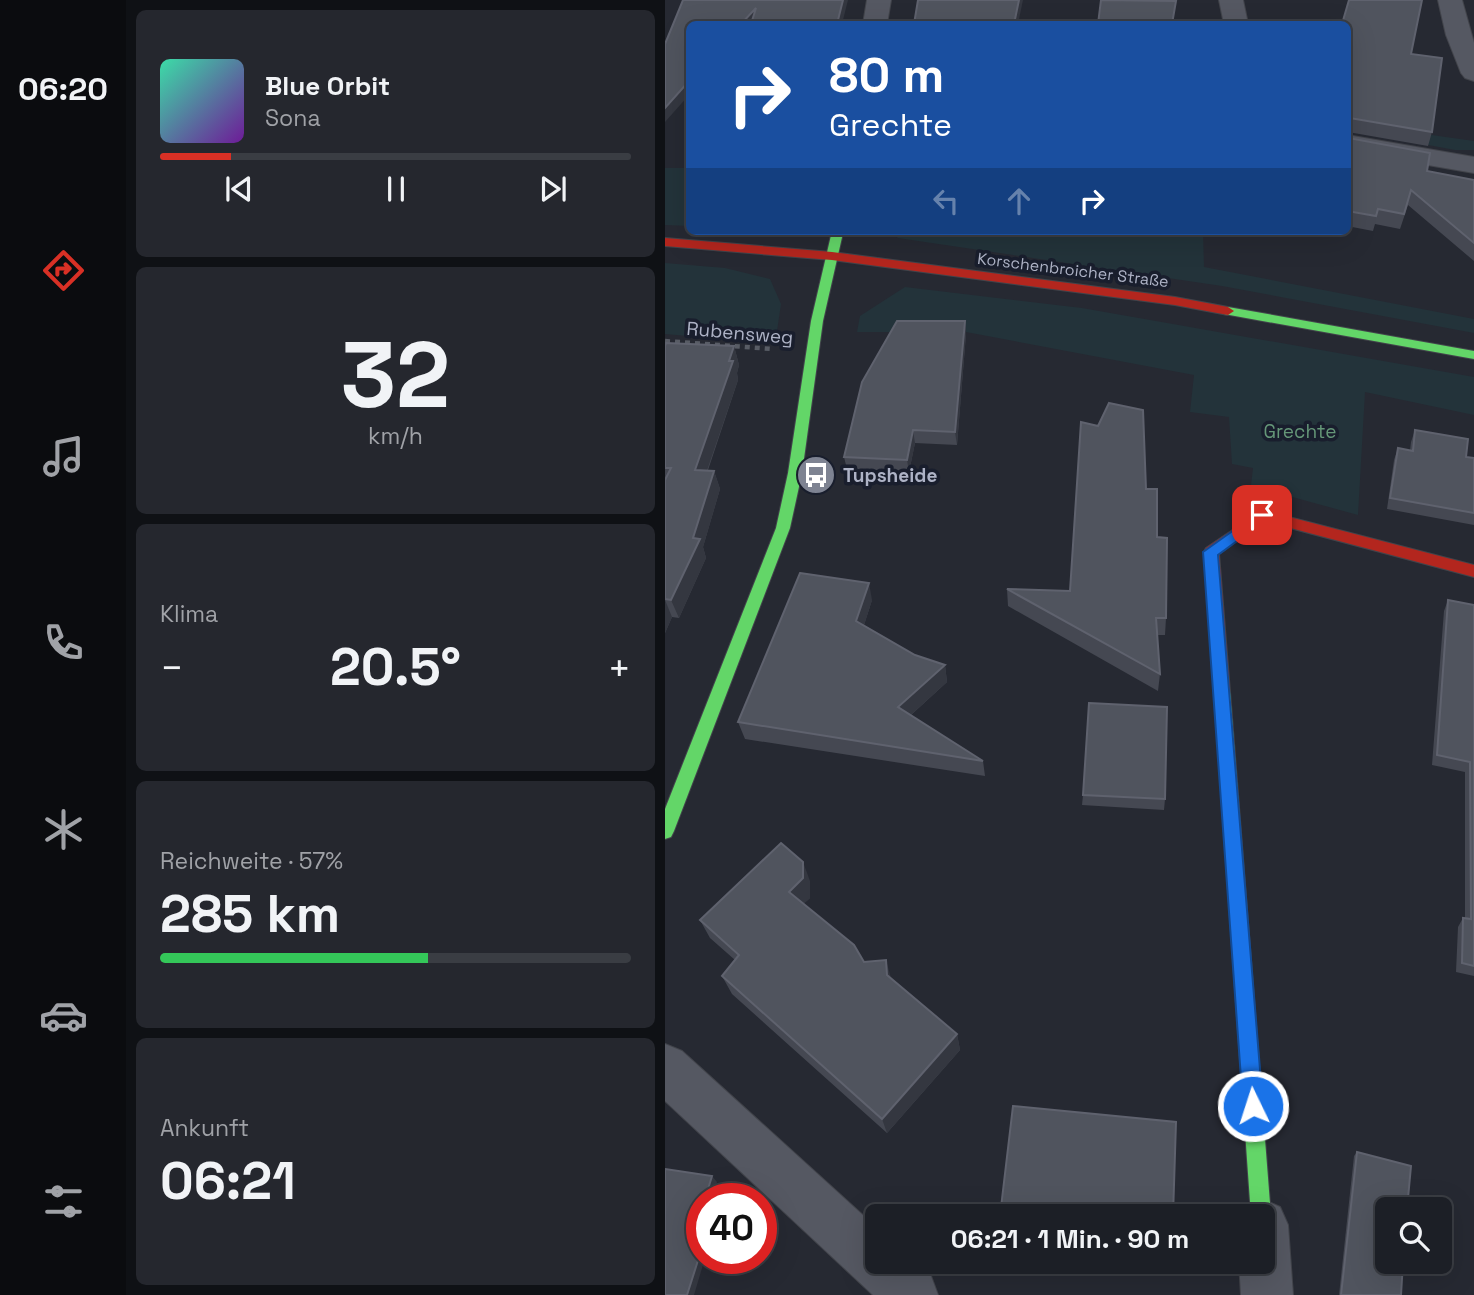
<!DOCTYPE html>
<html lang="de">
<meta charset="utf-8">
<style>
body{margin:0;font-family:"Space Grotesk",sans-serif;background:#25272e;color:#f1f3f6;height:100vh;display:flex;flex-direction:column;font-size:26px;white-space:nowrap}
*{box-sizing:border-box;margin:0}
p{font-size:23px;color:#a0a2a7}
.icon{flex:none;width:38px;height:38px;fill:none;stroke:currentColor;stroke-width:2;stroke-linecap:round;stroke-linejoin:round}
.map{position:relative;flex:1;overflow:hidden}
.drawer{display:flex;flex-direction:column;gap:10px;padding:10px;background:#0f1115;width:539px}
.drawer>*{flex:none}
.guide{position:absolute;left:21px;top:21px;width:665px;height:214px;border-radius:10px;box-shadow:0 7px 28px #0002,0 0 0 2px #3a3d43;background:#1a4fa0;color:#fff;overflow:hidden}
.buttons{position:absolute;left:710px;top:1197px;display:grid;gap:14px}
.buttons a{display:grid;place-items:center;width:77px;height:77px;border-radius:10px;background:#1c1f26;box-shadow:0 7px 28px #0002,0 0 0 2px #3a3d43;font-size:35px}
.speed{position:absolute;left:21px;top:1183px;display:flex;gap:14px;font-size:35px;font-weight:700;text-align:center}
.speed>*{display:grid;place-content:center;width:91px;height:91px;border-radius:50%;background:#1c1f26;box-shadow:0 7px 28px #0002,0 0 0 2px #3a3d43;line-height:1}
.speed .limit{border:10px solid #d22;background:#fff;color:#111}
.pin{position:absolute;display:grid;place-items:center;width:60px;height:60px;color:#fff;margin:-30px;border-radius:14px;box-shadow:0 4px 10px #0006}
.me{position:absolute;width:77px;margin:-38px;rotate:356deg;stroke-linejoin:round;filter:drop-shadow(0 0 5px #0008)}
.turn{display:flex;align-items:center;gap:24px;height:147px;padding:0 28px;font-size:32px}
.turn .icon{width:91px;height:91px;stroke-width:2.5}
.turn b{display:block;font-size:49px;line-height:60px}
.lanes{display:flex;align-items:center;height:66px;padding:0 28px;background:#0003;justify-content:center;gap:35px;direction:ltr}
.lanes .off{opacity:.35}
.big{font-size:52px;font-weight:700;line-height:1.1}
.drawer .tile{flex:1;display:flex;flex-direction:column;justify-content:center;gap:10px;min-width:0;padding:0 24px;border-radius:10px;background:#25272e}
.drawer .dial{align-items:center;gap:0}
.dial b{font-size:91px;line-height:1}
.song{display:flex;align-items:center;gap:21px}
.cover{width:84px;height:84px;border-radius:10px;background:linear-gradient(135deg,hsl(160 70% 55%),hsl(280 70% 35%))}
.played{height:7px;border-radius:4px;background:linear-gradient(90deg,#d93025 15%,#3a3d43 15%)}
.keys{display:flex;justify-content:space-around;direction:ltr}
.heat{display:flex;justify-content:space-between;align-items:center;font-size:38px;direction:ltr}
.charge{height:10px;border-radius:5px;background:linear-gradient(90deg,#34c759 57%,#3a3d43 0)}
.trip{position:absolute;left:200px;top:1204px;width:410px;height:70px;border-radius:10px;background:#1c1f26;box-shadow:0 7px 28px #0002,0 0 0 2px #3a3d43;font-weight:700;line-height:70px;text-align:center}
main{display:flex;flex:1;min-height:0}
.dock{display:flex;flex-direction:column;width:126px;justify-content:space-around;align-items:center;background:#0b0c0f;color:#a0a2a7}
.dock .icon{width:49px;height:49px}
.dock .current{color:#d93025}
.dock b{font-size:32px;color:#f1f3f6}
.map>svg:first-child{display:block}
</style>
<main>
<nav class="dock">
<b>06:20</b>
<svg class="icon current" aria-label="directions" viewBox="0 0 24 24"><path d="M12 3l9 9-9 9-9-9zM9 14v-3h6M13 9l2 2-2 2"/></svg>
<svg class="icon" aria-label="music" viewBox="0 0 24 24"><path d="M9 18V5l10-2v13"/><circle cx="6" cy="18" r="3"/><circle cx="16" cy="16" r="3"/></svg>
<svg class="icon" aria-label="phone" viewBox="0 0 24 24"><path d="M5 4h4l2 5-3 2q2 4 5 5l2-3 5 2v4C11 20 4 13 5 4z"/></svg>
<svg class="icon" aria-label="climate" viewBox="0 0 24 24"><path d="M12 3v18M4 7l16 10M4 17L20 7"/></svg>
<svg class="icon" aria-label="car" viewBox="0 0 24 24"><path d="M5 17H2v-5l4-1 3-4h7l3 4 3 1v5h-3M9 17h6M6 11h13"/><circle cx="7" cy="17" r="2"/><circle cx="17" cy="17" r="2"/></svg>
<svg class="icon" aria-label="filters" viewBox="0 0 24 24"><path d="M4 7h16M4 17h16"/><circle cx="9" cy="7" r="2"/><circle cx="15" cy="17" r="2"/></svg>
</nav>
<section class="drawer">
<div class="tile">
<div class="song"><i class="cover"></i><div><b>Blue Orbit</b><p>Sona</p></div></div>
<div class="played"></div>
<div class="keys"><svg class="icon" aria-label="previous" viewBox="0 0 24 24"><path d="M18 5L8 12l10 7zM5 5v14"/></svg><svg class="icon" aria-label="pause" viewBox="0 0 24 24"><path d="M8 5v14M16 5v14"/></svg><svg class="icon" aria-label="next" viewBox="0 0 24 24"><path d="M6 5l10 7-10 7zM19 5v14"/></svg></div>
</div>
<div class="tile dial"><b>32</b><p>km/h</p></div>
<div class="tile"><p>Klima</p>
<div class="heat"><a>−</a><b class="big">20.5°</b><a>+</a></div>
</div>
<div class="tile"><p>Reichweite · 57%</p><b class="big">285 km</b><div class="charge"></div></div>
<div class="tile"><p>Ankunft</p><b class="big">06:21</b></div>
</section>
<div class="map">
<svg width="809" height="1295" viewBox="0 0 809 1295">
<rect width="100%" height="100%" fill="#262932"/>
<g fill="#23333a">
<path d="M682,123L809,141V150H790L683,130Z"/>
<path d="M0,168H24V226L0,225Z"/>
<path d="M225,231L266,234L267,231H538L539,267L809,319V333L557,286L233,238Z"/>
<path d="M0,263L60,268L105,279L116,304L111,338L104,343L0,334Z"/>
<path d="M240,287L417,308L809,377V415L700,392L693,515L620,495L585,494L588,468L567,464L564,417L525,412L529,375L301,332H192L195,316Z"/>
</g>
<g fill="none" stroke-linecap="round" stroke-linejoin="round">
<defs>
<g id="street">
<path d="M202,0H226L222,24H198Z"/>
<path d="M554,0H578L583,24H559Z"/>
<path d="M773,0H797L809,43V81L800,78L796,73L781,35Z"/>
<path d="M682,135L809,157V173L682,151Z"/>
<path d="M0,1044L17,1051L212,1228V1262H250L266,1276L273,1295H208L0,1101Z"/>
<path d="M597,1199L615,1207L623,1225L628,1295H576L574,1262H597V1216H575L579,1207Z"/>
</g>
<g id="fast">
<path d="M167,231L178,233L158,321L137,473L125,528L9,831L6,837L0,839V809L111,528L123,473L146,321Z"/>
<path d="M563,307L809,351V359L559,314L557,311Z"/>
<path d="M557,685L563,687L565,692L606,1216L603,1223L597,1226V1216H586L549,692L551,687Z"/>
</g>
<g id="jam">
<path d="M0,238L167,252L510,297L563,307L569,311L563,315L510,305L167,260L0,246Z"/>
<path d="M597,510L809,565V577L599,521L554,554L565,692L563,697H551L549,692L539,552L541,548Z"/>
</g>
</defs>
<use href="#street" stroke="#42444b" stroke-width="2"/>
<use href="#fast" stroke="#42444b" stroke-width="2"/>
<use href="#jam" stroke="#42444b" stroke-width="2"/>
<path stroke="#585c65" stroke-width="4.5" stroke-dasharray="5 5" stroke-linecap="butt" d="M0,341L107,349"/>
<use href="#street" fill="#555862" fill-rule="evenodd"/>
<use href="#fast" fill="#63d668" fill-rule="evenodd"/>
<use href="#jam" fill="#b3261e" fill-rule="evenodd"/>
</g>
<g fill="#454852">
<path d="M682,24L746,54L767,132L763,146L683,132V138L762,171L809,180V261L743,205L735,229L710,224L708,231L682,226Z"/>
<path d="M300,321L301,334L292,445L250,443L244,472L182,469L179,457Z"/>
<path d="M0,346H69L74,365L72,373L73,380L43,470L49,471L55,489L38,547L41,558L14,618L7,617L0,633Z"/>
<path d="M750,430L801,457L809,458V525L722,509L729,460L733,448L745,451L746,442Z"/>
<path d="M481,489L492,537L501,618L500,635H492L495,674L493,691L343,606L342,589L405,591Z"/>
<path d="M207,600L199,625L250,655L280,665L282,682L246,715L318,761L320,776L80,739L73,722Z"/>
<path d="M783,600L809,605V976L791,972L793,927L798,918H800V772L767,765L779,611Z"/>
<path d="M418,795L500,799L499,810L417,805Z"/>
<path d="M145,881V898L138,904L199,962L226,978L292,1034L295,1050L222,1133L67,994L57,976L70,960L45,938L35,920Z"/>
<path d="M692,1152L736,1295H674L689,1156Z"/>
</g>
<g fill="#343740">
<path d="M178,0H183L177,24H172Z"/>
<path d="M354,0H358L353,24H349Z"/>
<path d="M91,8L88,24H76Z"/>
<path d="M24,81V95L0,122V108Z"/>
<path d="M300,321L301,334L292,445L290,432Z"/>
<path d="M69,346L74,365L72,373L73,380L36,488L30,470Z"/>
<path d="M248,430L250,443L244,472L242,460Z"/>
<path d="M49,471L55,489L38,547L41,558L14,618L6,600L28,538Z"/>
<path d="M204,583L207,600L195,638L191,621Z"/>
<path d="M0,600L7,617L0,633Z"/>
<path d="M280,665L282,682L237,723L233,707Z"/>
<path d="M138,862L145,881V898L131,911L124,892Z"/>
<path d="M221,960L226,978L222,975Z"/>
<path d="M292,1034L295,1050L222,1133L217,1119Z"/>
<path d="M47,1176L52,1182L47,1199H40Z"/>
<path d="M37,1212V1235L31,1254L26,1249Z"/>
<path d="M36,1251L37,1258H40L29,1295H22Z"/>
</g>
<g fill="#50545e" stroke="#5f626e" stroke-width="2">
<path d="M18,0H178L172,24H86L91,8L76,24H24V81L0,108V44Z"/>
<path d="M253,0H354L349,24H249Z"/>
<path d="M436,0L511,1L507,24H433Z"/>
<path d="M684,0H757L746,54L777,58L767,132L685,118L682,120V24H677Z"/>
<path d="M682,128L683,138L765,153L762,171L809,180V243L746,190L739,214L713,209L711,216L682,211Z"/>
<path d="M232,321H300L290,432L248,430L242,460L179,457L197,382Z"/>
<path d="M1,343L69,346L64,361H68L30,470L49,471L28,538L35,539L6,600L0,599V480L6,468H0V346Z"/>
<path d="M444,403L478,410L481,489H492V537L502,538L501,618H491L495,674L342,589L405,591L416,422L433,426Z"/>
<path d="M750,430L803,439L801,457L809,458V513L725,498L733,448L748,451Z"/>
<path d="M135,573L204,583L191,621L250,655L280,665L233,707L318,761L73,722Z"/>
<path d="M783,600L809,605V966L797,963L798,918L806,919L805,762L772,755Z"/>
<path d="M424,703L502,707L500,799L418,795Z"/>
<path d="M116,843L138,862V878L124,892L189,945L199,962L221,960L222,975L292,1034L217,1119L57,976L74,955L35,920Z"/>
<path d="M348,1106L511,1122L508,1216H335Z"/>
<path d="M692,1152L746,1166L742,1209H723V1262H738L736,1295H676Z"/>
<path d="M0,1169L47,1176L40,1199H37V1212L26,1249L36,1251L22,1295H0Z"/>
</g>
<path fill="#1a73e8" stroke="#114b97" stroke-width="2" d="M597,510L602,511L604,515L602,519L553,555L598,1106L595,1113L588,1116L581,1113L578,1106L538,552Z"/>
<defs>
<symbol id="bus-disc" viewBox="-11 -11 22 22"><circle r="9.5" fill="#7e8392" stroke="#191e2d"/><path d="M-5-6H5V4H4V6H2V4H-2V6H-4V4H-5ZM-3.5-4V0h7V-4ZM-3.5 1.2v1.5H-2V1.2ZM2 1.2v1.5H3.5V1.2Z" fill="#fff"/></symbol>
</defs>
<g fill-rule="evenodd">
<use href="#bus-disc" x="129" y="453" width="44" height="44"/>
</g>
<g text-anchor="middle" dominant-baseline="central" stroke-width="7" stroke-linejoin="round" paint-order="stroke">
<g font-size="16" fill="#aeb3c6" stroke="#191e2d">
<text transform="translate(408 270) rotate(7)">Korschenbroicher Straße</text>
</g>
<g font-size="19" fill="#aeb3c6" stroke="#191e2d">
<text transform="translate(75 333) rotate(5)">Rubensweg</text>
</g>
<g font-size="19" fill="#659778" stroke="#191e2d">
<text x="635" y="431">Grechte</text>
</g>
<g font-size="19" font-weight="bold" fill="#aeb3c6" stroke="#191e2d" text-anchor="start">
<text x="178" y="475">Tupsheide</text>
</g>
</g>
</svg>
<div class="buttons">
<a><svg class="icon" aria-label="search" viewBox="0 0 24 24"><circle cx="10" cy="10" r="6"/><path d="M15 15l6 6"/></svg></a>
</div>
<div class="speed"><div class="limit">40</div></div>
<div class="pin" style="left:597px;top:515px;background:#d93025"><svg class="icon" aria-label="arrive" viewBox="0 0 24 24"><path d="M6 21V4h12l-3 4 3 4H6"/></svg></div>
<svg class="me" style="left:588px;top:1106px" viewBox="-20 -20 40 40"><circle r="17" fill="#1a73e8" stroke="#fff" stroke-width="3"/><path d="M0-11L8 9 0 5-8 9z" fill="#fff"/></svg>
<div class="trip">06:21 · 1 Min. · 90 m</div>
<div class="guide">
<div class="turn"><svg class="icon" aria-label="right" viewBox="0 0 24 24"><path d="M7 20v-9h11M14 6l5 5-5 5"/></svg><div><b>80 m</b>Grechte</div></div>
<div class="lanes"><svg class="icon off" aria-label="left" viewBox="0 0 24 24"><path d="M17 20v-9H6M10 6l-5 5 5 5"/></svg><svg class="icon off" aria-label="ahead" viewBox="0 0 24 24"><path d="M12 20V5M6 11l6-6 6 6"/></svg><svg class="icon" aria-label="right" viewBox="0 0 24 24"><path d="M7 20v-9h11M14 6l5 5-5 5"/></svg></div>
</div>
</div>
</main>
